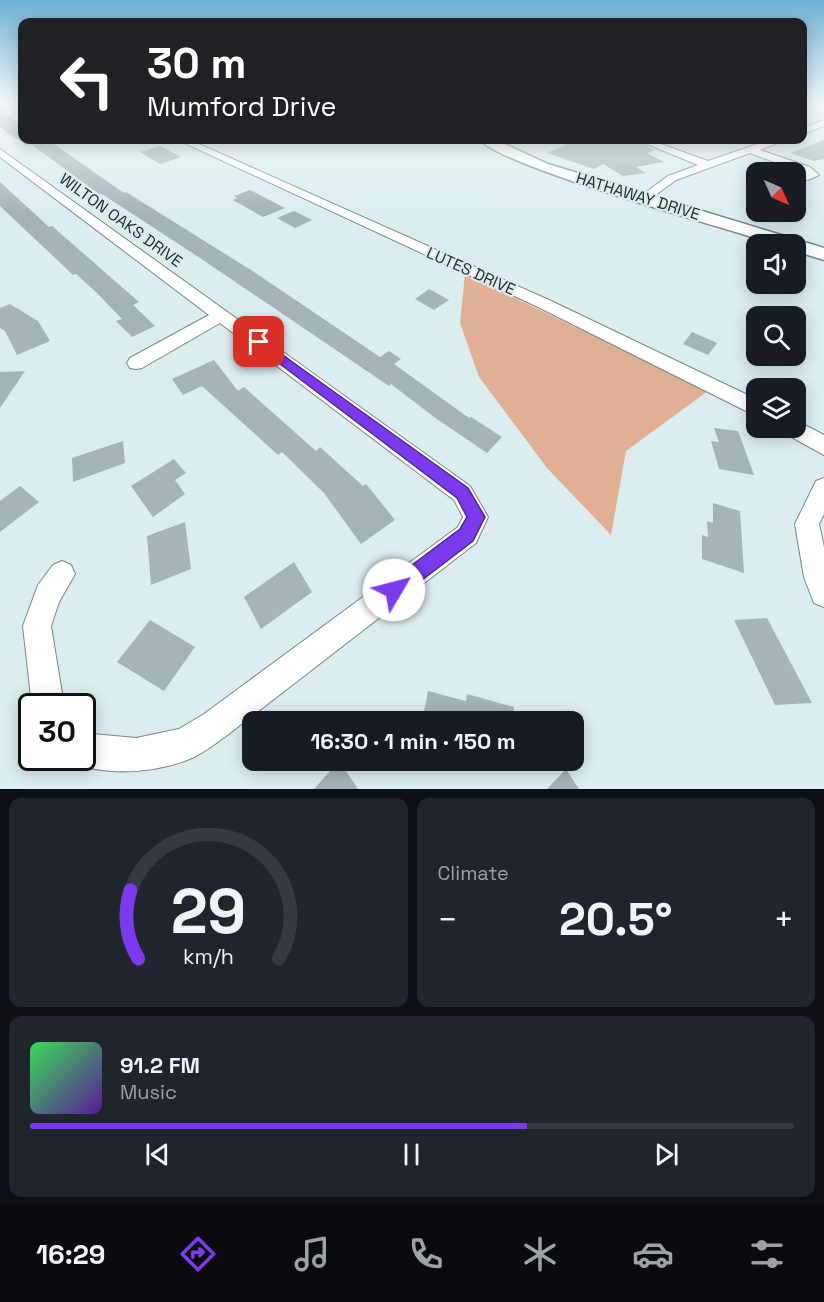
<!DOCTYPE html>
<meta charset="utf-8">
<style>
body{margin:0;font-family:"Space Grotesk",sans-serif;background:#20242c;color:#f1f3f6;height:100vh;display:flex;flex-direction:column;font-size:22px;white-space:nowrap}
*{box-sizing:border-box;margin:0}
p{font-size:20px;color:#9ea1a6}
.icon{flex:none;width:33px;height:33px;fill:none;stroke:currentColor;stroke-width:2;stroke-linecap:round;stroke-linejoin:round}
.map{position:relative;height:789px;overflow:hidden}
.side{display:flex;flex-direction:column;gap:9px;padding:9px;background:#0d0f14;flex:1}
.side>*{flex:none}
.guide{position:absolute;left:18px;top:18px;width:789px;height:126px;border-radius:12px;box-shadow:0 3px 15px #0003;background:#202124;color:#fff;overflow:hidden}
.needle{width:39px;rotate:135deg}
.buttons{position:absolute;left:746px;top:162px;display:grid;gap:12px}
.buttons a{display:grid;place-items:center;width:60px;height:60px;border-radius:12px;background:#171b24;box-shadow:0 3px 15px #0003;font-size:30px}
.speed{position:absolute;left:18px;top:693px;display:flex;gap:12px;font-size:30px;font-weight:700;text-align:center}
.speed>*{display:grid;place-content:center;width:78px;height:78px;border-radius:50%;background:#171b24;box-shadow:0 3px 15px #0003;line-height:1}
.speed .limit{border:3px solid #111;border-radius:9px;background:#fff;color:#111}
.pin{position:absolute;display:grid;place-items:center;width:51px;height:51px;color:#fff;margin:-26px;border-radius:12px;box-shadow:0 3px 9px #0006}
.me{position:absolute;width:66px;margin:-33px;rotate:53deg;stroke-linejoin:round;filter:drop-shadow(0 0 4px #0008)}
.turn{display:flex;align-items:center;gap:21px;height:126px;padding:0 30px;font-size:27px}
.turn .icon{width:78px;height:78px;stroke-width:2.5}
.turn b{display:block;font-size:42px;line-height:51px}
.big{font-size:45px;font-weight:800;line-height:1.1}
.side .widget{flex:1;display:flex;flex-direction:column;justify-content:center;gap:9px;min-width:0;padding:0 21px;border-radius:12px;background:#20242c}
.side .dial{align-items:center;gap:0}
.dial svg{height:156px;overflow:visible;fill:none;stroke:#363941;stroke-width:7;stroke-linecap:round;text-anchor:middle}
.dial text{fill:#f1f3f6;stroke:none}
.song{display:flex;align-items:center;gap:18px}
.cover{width:72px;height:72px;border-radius:9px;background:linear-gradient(135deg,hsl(130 70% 55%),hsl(270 70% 35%))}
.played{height:6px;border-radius:3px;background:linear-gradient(90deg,#7c3aed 65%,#363941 65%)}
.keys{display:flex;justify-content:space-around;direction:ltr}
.heat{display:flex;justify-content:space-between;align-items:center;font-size:33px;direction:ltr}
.side .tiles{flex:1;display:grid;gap:9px;grid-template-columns:1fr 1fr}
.widget:last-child{grid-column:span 2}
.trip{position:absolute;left:242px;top:711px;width:342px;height:60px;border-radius:12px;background:#171b24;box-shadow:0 3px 15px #0003;font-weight:800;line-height:60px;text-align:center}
.menu{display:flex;height:96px;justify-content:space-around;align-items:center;background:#090b0e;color:#9ea1a6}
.menu .icon{width:42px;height:42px}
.menu .selected{color:#7c3aed}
.menu b{font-size:27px;color:#f1f3f6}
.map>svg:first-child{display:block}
</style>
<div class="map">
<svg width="824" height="789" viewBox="0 0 824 789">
<rect width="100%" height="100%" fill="#dcedf0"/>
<path fill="#e0af94" d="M465,274L708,391L626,451L611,535L547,468L479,377L460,323Z"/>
<g fill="#a4b4b7">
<path d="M0,109L22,125V140H48L124,193L126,192L251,270L380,357L389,351L401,359L394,364L469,418L471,417L502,437L487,453L434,417L391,384L389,386L200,258L102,194H99L31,144L26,145L9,134L0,127Z"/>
<path d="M577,140H635L654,150L647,153L664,162L636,167L646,173L623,176L603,164L594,169L547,153Z"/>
<path d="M824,140V159L814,161L790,153Z"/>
<path d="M160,146L181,157L160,164L140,152Z"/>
<path d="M0,182L49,227L52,226L139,302L133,305L155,326L132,337L116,321L122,319L96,292L76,274L73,275L0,206Z"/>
<path d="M250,190L285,208L263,217L233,200L237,198L234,196Z"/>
<path d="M294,211L312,220L295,228L277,218Z"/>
<path d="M429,289L449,300L434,310L415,299Z"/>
<path d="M10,304L38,321L50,341L17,355L5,331L0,328V308Z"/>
<path d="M692,332L717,343L708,355L683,344Z"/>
<path d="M214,360L238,391L244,387L316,451L320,447L363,486L366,484L395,520L361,544L324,493L282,452L278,455L202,386L183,395L172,379Z"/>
<path d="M25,371L0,408V372Z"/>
<path d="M714,428L738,431L754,475L719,469L711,441L719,442Z"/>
<path d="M123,441L125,463L73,482L72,458Z"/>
<path d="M174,459L186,473L175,480L185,494L153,517L131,486Z"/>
<path d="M20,486L39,502L0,532V501Z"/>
<path d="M713,503L740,511L744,573L702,559V535L708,537L707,521L713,523Z"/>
<path d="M185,522L191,569L151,585L147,536Z"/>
<path d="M294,562L312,592L261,629L244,597Z"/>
<path d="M767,618L812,703L775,705L734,620Z"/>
<path d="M150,620L195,647L164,691L117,662Z"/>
<path d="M428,691L466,701L467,694L514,707L512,722H422Z"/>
<path d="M339,761L358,789H314Z"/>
<path d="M566,769L579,789H547Z"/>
</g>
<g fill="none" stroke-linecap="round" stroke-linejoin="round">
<defs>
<g id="street">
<path d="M0,103H17L0,107Z"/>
<path d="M824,120V126L802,134V128Z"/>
<path d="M178,140H190L549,300L756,399V416L538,307Z"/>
<path d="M637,140H650L708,161L769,140H781L780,142L760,150L810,167L819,175L808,180L795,177V172H791L804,173L750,153L676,180L646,202L642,201V195L668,176L698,165Z"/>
<path d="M0,149L470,486L488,517L476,543L226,736C216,743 206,751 194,757C159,773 107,777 70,762L68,758H82V733L136,738L179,729L204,714L458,527L463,517L454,500L220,323L142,368L136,369L130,368L127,363L130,358L209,315L0,157Z"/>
<path d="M795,420L824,435V455L786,434L783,428H795Z"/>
<path d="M824,478V514L819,524L824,547V607L814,603L804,577L795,524L816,481Z"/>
<path d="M62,561L71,565L75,574L59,602L51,626L64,706H32L23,626L38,585L53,565Z"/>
</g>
<path id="secondary" d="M481,140H496L548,164L824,248V260L795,251V244H776C733,231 495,164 481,140Z"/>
</defs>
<use href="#street" stroke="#78888a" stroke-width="2"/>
<use href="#secondary" stroke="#78888a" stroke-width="3"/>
<use href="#street" fill="#fff" fill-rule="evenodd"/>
<use href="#secondary" fill="#fff" fill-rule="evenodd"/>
</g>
<linearGradient id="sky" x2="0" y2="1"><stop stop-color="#6eb1d5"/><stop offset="0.48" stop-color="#eff7f8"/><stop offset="1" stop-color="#eff7f8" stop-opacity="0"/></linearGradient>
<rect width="824" height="213" fill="url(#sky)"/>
<path fill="#7c3aed" stroke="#51269a" stroke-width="1.5" d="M259,338L468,488L485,517L473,541L401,596L394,599L388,596L385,590L388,583L460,529L467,517L457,498L255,345V340Z"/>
<g text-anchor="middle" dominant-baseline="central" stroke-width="4.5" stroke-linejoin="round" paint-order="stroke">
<g font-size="16" fill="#242b2c" stroke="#dcedf0">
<text transform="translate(638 196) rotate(17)">HATHAWAY DRIVE</text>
<text transform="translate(121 220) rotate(36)">WILTON OAKS DRIVE</text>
<text transform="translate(471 271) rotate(24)">LUTES DRIVE</text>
</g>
</g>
</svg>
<div class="buttons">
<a><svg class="needle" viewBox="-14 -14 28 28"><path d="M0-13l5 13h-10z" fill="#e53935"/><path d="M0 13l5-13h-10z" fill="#9ea1a6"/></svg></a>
<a><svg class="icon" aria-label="sound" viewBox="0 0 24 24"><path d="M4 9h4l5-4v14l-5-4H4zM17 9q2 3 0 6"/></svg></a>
<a><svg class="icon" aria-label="search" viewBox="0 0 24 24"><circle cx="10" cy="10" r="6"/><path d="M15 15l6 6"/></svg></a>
<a><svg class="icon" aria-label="layers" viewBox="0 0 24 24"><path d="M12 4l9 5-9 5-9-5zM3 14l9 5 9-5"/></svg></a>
</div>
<div class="speed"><div class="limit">30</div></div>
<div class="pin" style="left:259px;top:342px;background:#d93025"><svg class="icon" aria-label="arrive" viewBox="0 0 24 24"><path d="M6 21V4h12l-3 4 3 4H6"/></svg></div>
<svg class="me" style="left:394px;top:590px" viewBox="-20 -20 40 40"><circle r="19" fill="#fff"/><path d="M0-13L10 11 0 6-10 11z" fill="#7c3aed"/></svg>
<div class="trip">16:30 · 1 min · 150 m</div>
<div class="guide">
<div class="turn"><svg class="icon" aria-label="left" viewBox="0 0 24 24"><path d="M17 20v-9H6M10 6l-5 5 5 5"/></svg><div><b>30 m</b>Mumford Drive</div></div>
</div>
</div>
<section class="side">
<div class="tiles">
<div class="widget dial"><svg viewBox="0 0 100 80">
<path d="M14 69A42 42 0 1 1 86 69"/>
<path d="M14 69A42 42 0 0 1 10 34" stroke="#7c3aed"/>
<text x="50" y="56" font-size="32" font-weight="700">29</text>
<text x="50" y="72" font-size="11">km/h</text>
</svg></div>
<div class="widget"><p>Climate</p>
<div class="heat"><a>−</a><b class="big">20.5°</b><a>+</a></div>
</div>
<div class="widget">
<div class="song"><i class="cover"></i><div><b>91.2 FM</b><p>Music</p></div></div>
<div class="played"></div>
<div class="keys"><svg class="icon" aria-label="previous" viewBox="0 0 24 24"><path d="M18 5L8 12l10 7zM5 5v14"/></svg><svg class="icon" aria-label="pause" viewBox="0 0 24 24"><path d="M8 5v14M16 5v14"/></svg><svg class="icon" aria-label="next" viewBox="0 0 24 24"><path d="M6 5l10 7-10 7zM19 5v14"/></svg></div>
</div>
</div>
</section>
<nav class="menu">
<b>16:29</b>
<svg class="icon selected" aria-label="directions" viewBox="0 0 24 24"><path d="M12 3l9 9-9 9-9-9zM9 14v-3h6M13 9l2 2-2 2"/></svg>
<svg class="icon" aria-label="music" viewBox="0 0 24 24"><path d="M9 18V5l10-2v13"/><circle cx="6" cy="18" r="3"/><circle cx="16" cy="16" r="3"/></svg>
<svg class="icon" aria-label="phone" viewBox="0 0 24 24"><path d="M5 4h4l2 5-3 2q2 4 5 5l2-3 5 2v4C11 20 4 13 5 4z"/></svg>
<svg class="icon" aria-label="climate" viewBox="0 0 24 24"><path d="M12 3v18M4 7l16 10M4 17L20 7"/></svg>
<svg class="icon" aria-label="car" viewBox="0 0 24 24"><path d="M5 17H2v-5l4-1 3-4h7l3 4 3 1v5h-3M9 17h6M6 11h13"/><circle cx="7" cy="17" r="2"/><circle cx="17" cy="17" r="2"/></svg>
<svg class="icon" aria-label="filters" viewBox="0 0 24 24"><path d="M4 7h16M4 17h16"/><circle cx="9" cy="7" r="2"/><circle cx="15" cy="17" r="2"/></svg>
</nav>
